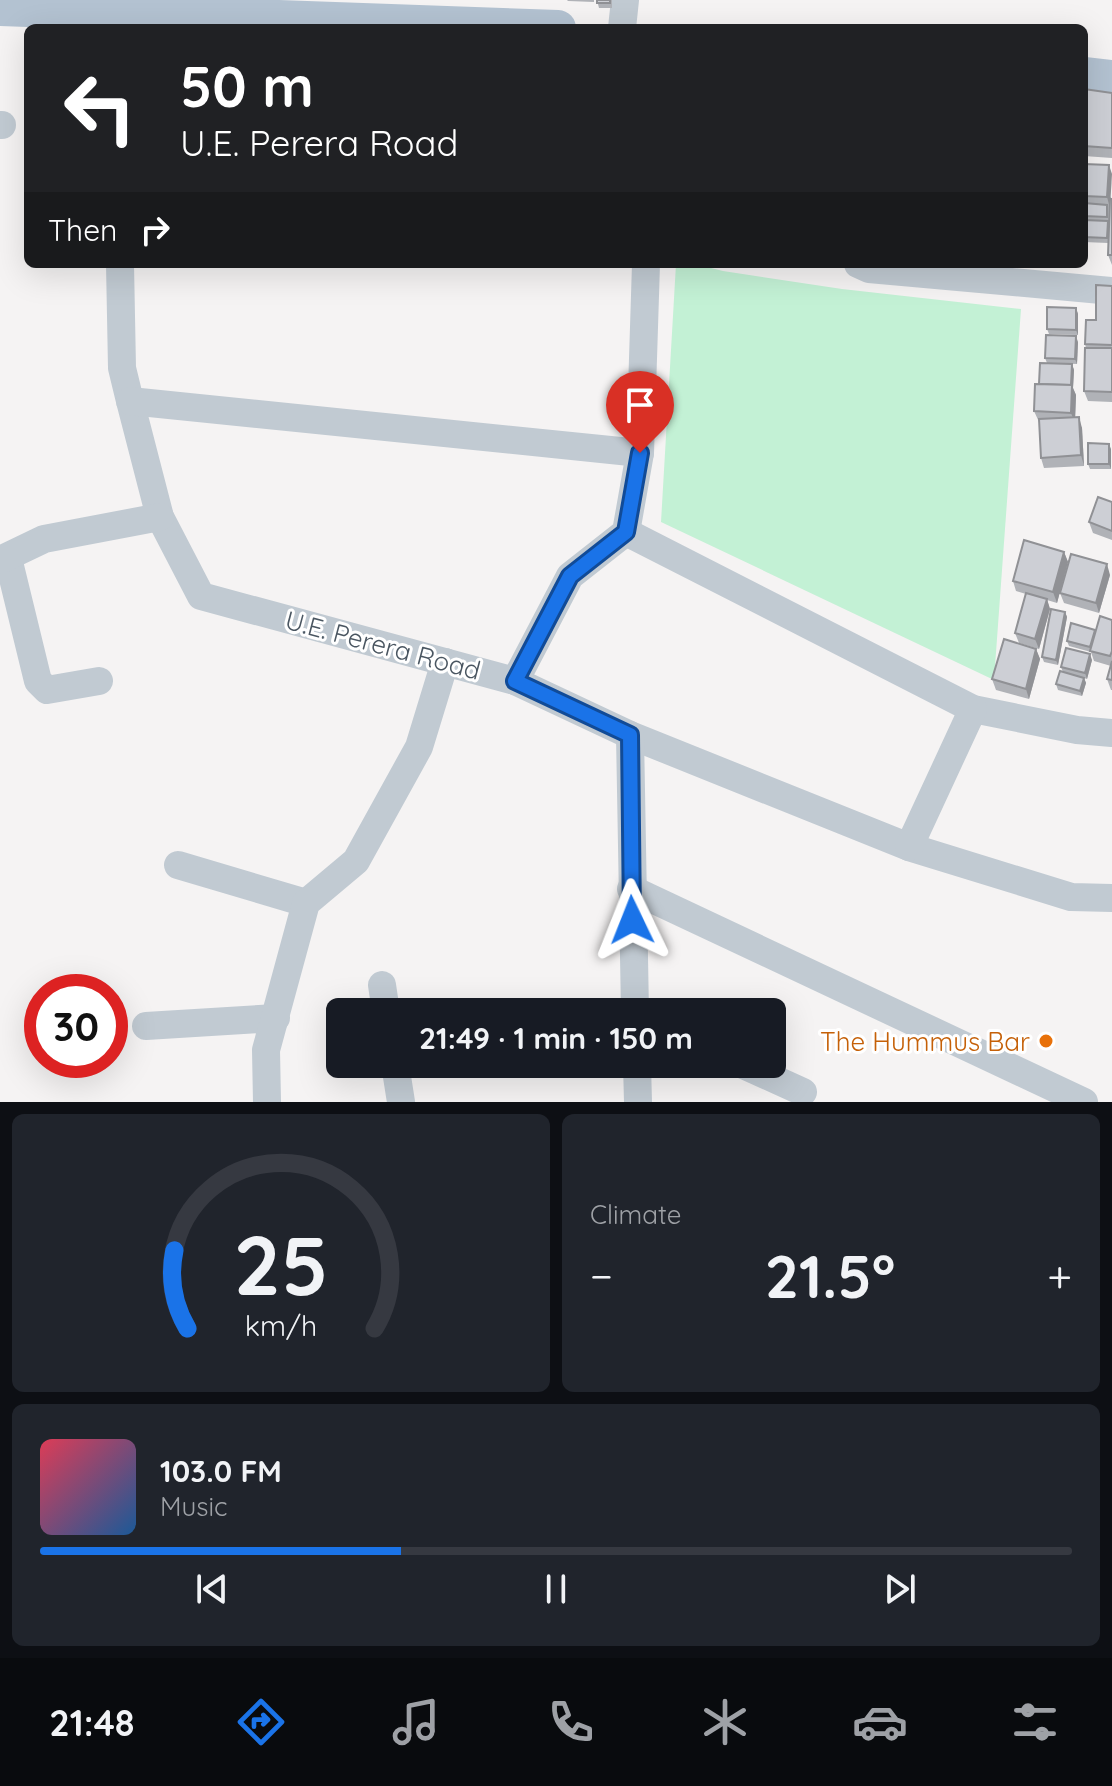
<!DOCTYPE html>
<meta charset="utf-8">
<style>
body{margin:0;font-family:Quicksand,sans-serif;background:#20242c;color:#f1f3f6;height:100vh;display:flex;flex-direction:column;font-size:30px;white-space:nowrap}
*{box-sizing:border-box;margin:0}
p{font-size:26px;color:#9ea1a6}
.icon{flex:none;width:44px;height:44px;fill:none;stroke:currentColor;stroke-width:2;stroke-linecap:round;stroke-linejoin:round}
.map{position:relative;height:1102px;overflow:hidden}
.panel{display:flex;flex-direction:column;gap:12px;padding:12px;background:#0d0f14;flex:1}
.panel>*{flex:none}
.banner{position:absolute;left:24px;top:24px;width:1064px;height:244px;border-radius:12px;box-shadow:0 8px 32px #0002;background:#202124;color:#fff;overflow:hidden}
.speed{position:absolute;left:24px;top:974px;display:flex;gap:16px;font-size:40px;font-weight:700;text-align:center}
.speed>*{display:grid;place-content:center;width:104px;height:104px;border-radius:50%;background:#171b24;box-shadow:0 8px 32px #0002;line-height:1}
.speed .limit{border:12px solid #d22;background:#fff;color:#111}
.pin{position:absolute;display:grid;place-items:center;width:68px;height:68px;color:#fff;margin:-82px -34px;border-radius:50% 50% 50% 0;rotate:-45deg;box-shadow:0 0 8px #0007}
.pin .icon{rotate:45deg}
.me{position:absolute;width:88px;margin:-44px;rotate:358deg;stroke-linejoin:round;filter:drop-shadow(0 0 6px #0008)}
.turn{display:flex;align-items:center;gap:28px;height:168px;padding:0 24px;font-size:36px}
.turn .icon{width:104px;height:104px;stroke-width:2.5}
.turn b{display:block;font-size:56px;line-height:68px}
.then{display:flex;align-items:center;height:76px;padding:0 24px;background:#0003;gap:16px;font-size:30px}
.big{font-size:60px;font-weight:800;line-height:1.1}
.panel .tile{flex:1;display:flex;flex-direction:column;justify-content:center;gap:12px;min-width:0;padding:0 28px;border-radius:12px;background:#20242c}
.panel .dial{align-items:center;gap:0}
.dial svg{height:208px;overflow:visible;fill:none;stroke:#363941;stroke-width:7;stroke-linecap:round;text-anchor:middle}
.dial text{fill:#f1f3f6;stroke:none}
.song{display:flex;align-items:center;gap:24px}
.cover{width:96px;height:96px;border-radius:12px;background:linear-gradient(135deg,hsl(350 70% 55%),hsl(210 70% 35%))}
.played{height:8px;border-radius:4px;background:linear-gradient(90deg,#1a73e8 35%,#363941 35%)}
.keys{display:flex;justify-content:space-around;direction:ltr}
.heat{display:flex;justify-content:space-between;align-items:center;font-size:44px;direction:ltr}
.panel .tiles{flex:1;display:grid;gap:12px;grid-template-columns:1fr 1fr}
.tile:last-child{grid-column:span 2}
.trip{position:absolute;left:326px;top:998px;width:460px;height:80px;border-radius:12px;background:#171b24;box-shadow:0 8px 32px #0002;font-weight:800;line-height:80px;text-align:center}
.dock{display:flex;height:128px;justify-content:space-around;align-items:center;background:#090b0e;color:#9ea1a6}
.dock .icon{width:56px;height:56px}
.dock .selected{color:#1a73e8}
.dock b{font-size:36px;color:#f1f3f6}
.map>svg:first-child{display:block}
</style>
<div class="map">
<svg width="1112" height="1102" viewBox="0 0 1112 1102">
<rect width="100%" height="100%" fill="#f5f3f3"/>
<path fill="#c3f1d5" d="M676,264H695L723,271L842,289L1021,309L994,680L661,522Z"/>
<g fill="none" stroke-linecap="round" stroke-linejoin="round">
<g stroke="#c1cad2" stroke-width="28">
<path d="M622,28L625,0"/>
<path d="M0,125H2"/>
<path d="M120,264L122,368L130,401L160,517L201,596L515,681L630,735L909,847L1071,897L1112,898"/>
<path d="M858,264L869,269L1112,291"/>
<path d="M130,401L640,453"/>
<path d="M626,532L973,709L1077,730L1112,733"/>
<path d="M8,558L38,681L47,690L99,681"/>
<path d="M0,560L44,539L160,517"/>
<path d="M515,681L570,576L626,532L640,453L646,264"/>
<path d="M630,735L635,1012"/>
<path d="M909,847L973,709"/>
<path d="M178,865L306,903"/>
<path d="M631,889L1084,1102"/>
<path d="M382,985L386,1012"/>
<path d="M146,1026L276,1018"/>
<path d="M395,1064L401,1102"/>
<path d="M637,1064L638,1102"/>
<path d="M741,1064L803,1092"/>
<path d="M267,1102L266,1050L306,903L356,861L419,747L445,662"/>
</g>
<g stroke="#b3c2d1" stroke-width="36">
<path d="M0,8L558,28"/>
<path d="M1084,75L1112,78"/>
</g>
</g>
<g fill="#b0b2b7">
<path d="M567,0H594V2L568,1Z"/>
<path d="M597,0H612V8H599Z"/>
<path d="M1084,89L1112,93V158L1084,156Z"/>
<path d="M1084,164L1112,199V265L1108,255V243L1084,242Z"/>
<path d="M1112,286V402L1088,401L1084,391L1086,348L1085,344Z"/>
<path d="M1076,308L1078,314V335L1049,334L1047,329Z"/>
<path d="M1078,342L1077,364L1047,363L1045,358Z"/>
<path d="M1072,364L1074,370L1073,388L1076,395L1075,417L1082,428L1084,466L1044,468L1041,458L1039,422L1034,411L1039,384Z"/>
<path d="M1111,449V469H1090L1088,464Z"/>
<path d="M1112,502V540L1093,533L1089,522Z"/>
<path d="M1064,552L1068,562L1057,603L1047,600L1050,609L1039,649L1019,643L1015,633L1026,594L1016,591L1013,581Z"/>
<path d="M1110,575L1099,613L1064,603L1060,593Z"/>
<path d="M1065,612L1067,617L1058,665L1044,662L1042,657Z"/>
<path d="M1112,620V690H1111L1107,679L1111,666L1094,661L1091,652L1069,646L1067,641L1095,632Z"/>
<path d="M1036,649L1040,659L1029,699L996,690L992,679Z"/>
<path d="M1092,660L1087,679L1084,678L1086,683L1082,696L1058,690L1056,684L1063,672L1061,667Z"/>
</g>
<g fill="#909195">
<path d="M1109,165L1112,174L1110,208L1107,197Z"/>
<path d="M1076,308L1078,314V335L1076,330Z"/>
<path d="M1076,336L1078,342L1077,364L1075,359Z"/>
<path d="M1072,364L1074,370L1073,388L1076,395L1075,423L1071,413Z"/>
<path d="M1079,417L1082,428L1084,466L1081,455Z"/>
<path d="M1109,444L1111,449V469L1109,464Z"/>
<path d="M1064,552L1068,562L1057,603L1053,592Z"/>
<path d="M1107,564L1110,575L1099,613L1096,603Z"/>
<path d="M1047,599L1050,609L1039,649L1035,639Z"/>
<path d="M1065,612L1067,617L1058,665L1056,660Z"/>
<path d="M1036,649L1040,659L1029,699L1026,689Z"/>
<path d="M1090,654L1092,660L1087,679L1085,673Z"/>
<path d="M1084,678L1086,683L1082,696L1080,691Z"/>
</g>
<g fill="#cdcfd5" stroke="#909195" stroke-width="2">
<rect x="597" y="0" width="13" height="3"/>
<path d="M1084,89L1112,93V148L1084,146Z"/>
<path d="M1084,164L1109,165L1107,197L1084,196Z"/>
<path d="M1110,199H1112V255H1108Z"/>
<path d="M1084,203L1107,205V217L1084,216Z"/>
<path d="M1084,220L1108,221L1107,238L1084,237Z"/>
<path d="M1096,285L1112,286V345L1085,344L1086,320H1096Z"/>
<path d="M1047,307L1076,308V330L1047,329Z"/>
<path d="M1046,335L1076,336L1075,359L1045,358Z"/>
<path d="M1085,348H1112V392L1084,391Z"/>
<path d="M1040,363L1072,364L1071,385L1039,384Z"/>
<path d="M1035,384L1072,385L1071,413L1034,411Z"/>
<path d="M1079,417L1081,455L1041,458L1039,419Z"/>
<path d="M1088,443L1109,444V464H1088Z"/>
<path d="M1098,497L1112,502V531L1089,522Z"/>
<path d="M1024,540L1064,552L1053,592L1013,581Z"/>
<path d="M1071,554L1107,564L1096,603L1060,593Z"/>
<path d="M1026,593L1047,599L1035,639L1015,633Z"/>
<path d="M1051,609L1065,612L1056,660L1042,657Z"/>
<path d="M1100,616L1112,620V651L1110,656L1090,651Z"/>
<path d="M1071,623L1095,630L1090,647L1067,641Z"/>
<path d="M1004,639L1036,649L1026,689L992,679Z"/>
<path d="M1066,648L1090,654L1085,673L1061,667Z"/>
<path d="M1112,661V680L1107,679Z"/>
<path d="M1060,671L1084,678L1080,691L1056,684Z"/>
</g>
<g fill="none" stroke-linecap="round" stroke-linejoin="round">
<defs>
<path id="route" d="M632,920L630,735L515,681L570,576L626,532L640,453"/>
</defs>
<use href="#route" stroke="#114b97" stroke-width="20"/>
<use href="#route" stroke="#1a73e8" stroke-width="14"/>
</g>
<circle fill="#e8710a" stroke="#fff" stroke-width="3" cx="1046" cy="1041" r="8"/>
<g text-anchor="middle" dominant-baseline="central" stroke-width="6" stroke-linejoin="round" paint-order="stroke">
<g font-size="26" fill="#4a5661" stroke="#fff">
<text transform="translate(383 645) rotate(15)">U.E. Perera Road</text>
</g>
<g font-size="26" fill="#c56008" stroke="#fff" text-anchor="end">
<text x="1030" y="1041">The Hummus Bar</text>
</g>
</g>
</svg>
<div class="speed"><div class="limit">30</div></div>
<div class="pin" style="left:640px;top:453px;background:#d93025"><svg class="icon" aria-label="arrive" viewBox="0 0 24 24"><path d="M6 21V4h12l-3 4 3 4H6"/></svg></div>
<svg class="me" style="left:632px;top:920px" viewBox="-20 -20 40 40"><path d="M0-17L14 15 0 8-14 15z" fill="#1a73e8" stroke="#fff" stroke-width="4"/></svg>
<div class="trip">21:49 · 1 min · 150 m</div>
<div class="banner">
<div class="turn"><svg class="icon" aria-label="left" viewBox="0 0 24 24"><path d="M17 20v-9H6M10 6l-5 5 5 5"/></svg><div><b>50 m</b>U.E. Perera Road</div></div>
<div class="then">Then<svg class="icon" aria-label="right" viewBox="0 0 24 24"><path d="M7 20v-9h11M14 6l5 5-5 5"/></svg></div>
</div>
</div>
<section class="panel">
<div class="tiles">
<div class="tile dial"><svg viewBox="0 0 100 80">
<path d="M14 69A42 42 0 1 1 86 69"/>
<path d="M14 69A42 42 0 0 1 9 39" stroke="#1a73e8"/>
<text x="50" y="56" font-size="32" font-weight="700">25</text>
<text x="50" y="72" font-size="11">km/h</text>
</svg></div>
<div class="tile"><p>Climate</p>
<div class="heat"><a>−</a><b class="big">21.5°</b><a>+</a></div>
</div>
<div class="tile">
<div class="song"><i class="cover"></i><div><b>103.0 FM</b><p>Music</p></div></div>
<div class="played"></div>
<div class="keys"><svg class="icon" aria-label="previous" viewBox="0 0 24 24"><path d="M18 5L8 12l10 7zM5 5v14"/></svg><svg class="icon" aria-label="pause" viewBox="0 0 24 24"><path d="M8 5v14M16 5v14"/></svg><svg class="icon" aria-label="next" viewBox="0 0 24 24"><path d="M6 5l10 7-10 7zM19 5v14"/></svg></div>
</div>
</div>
</section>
<nav class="dock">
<b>21:48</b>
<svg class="icon selected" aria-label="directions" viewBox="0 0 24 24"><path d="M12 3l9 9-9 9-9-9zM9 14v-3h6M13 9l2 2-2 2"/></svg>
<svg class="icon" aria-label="music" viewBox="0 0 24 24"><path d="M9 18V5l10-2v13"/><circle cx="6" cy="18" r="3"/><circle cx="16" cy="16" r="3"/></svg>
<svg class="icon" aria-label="phone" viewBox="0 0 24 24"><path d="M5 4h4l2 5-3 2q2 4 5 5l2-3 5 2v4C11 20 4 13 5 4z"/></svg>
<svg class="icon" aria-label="climate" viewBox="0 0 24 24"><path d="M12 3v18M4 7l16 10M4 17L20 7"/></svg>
<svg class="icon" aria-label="car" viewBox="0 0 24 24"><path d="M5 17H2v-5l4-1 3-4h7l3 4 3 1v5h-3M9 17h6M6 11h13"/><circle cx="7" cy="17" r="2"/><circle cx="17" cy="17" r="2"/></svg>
<svg class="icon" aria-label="filters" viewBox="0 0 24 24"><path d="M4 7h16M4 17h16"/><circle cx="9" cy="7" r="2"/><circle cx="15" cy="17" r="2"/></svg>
</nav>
